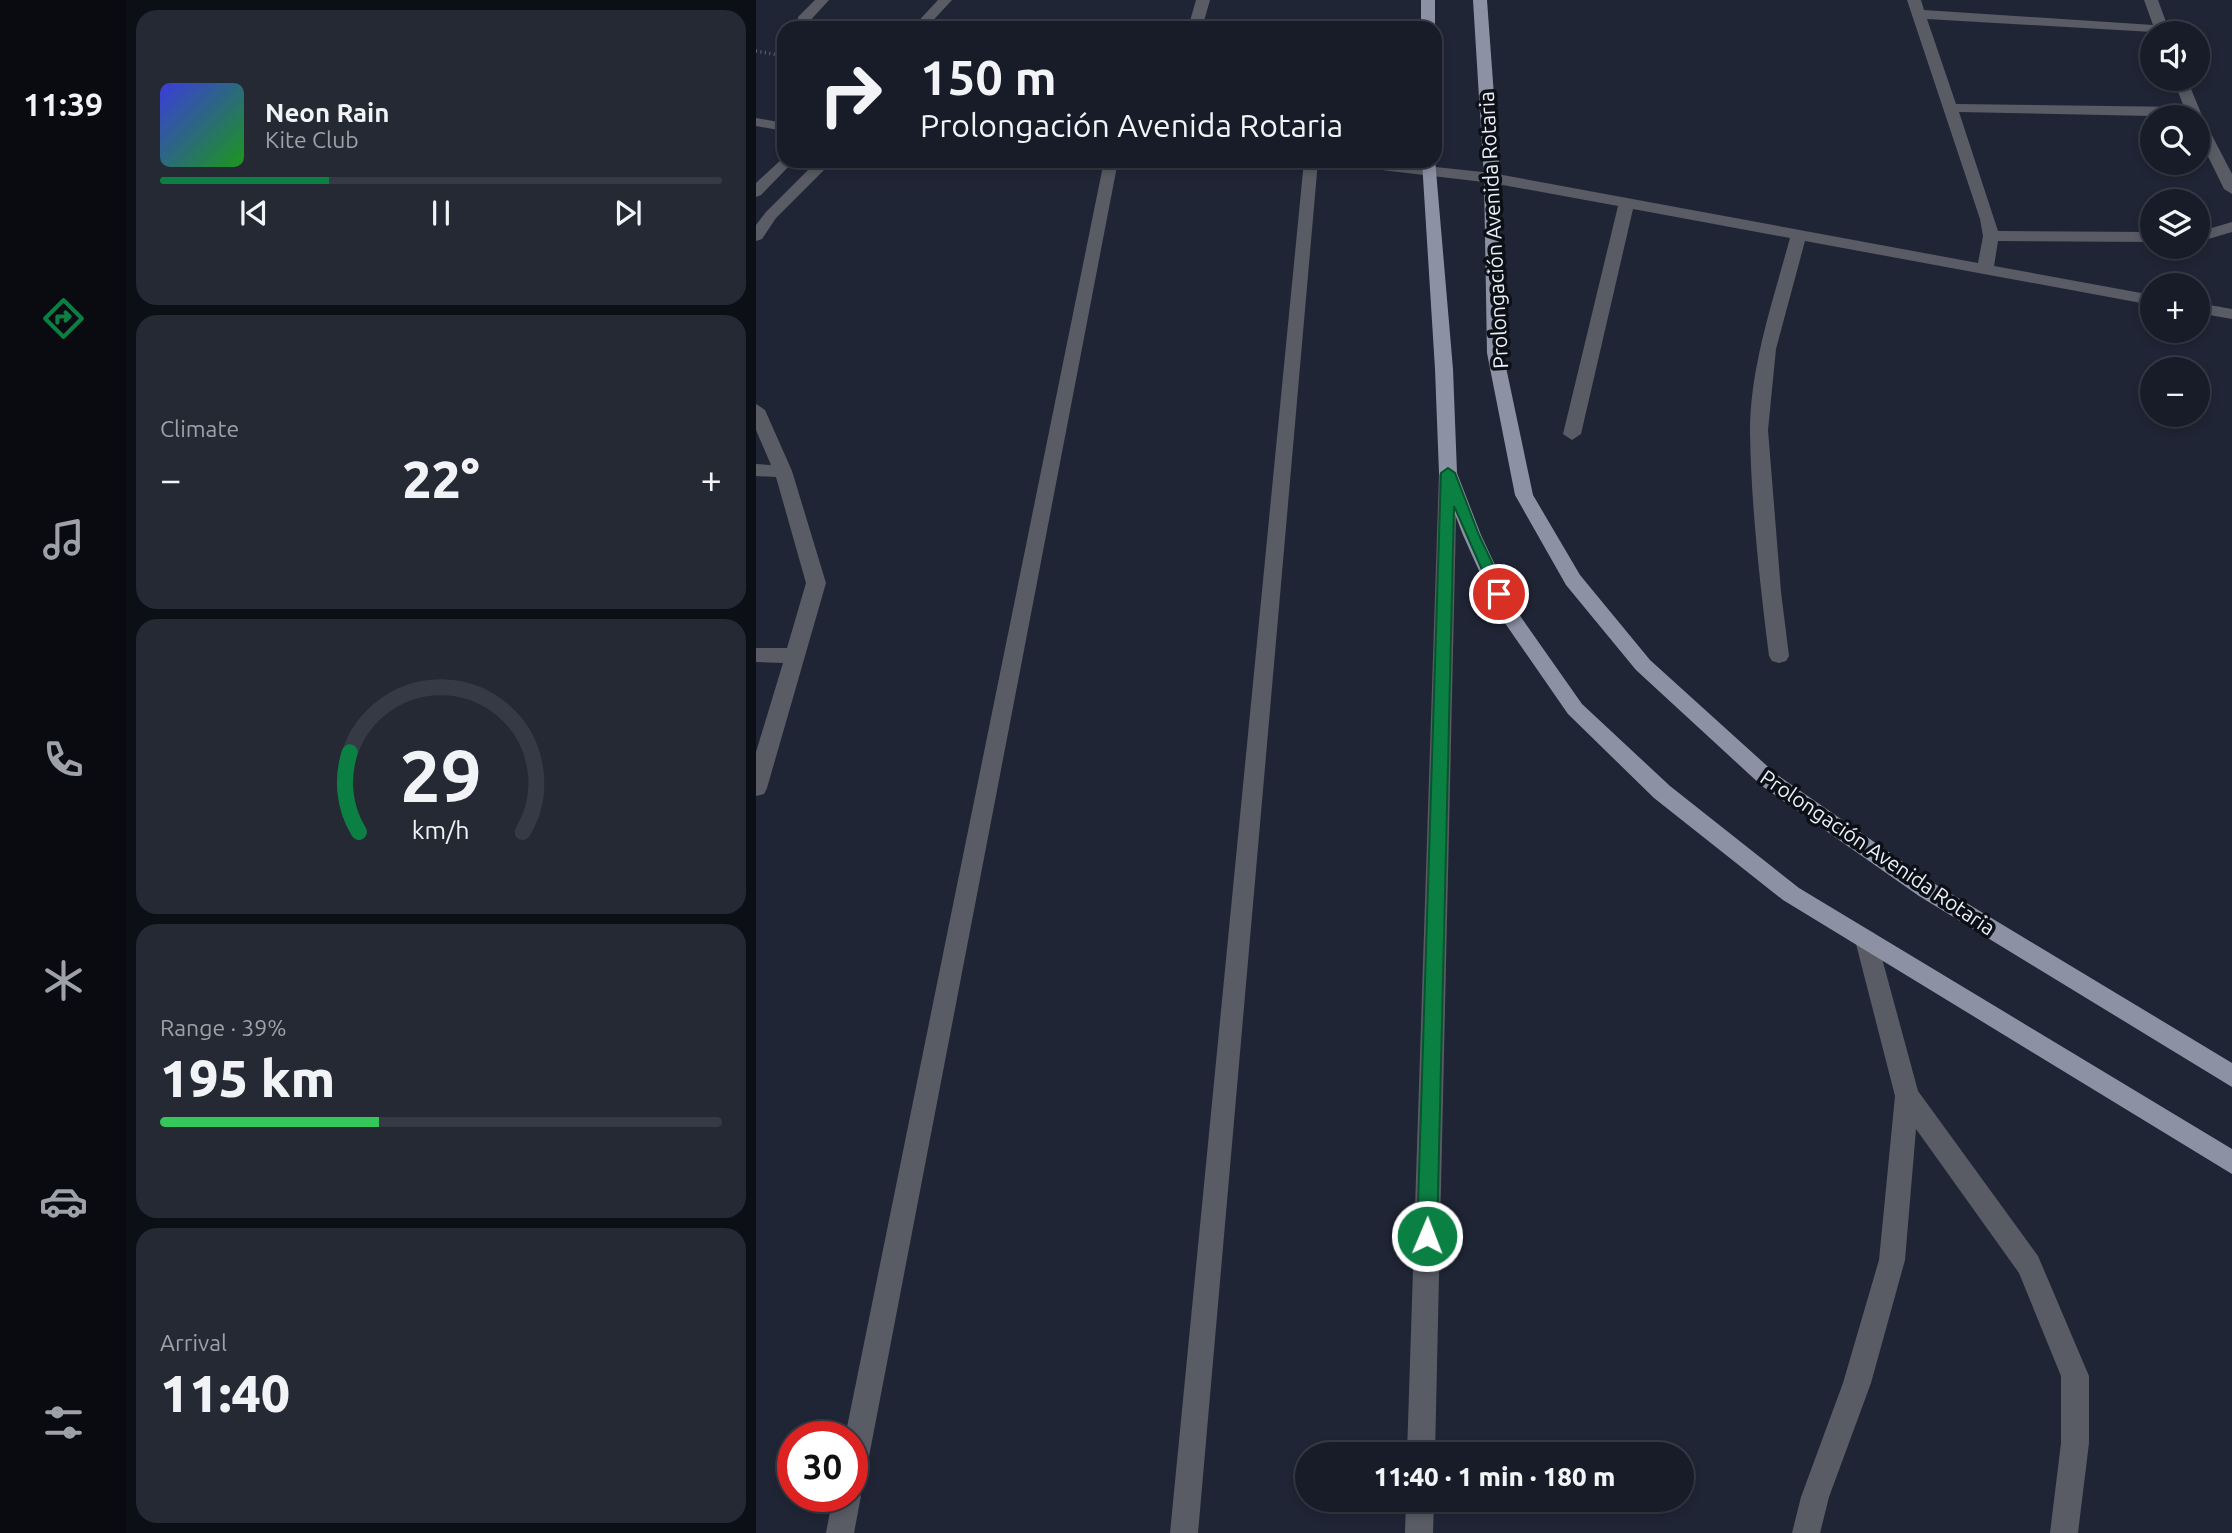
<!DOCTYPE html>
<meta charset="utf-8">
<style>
body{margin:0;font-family:Ubuntu,sans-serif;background:#252934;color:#f1f3f6;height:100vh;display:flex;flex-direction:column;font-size:26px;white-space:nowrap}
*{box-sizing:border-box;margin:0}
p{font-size:23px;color:#9fa1a8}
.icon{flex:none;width:38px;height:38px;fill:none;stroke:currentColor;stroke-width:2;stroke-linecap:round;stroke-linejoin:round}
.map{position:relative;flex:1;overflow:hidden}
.details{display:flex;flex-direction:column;gap:10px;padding:10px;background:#0d0f16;width:630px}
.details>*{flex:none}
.hud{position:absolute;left:21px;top:21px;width:665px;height:147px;border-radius:21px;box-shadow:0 4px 10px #0003,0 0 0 2px #363a45;background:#181c28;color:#f1f3f6;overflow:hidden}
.buttons{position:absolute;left:1384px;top:21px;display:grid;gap:14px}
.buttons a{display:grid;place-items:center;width:70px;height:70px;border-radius:50%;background:#181c28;box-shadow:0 4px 10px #0003,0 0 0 2px #363a45;font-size:35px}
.speed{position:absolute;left:21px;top:1421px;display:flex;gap:14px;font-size:35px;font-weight:700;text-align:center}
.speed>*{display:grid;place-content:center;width:91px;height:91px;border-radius:50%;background:#181c28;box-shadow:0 4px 10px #0003,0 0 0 2px #363a45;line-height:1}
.speed .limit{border:10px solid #d22;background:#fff;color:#111}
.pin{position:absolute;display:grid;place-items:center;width:60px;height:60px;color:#fff;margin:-30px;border:4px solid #fff;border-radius:50%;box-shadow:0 2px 7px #0007}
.me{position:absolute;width:77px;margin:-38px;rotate:1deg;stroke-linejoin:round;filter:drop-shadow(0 0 5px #0008)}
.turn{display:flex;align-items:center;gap:24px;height:147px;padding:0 28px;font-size:32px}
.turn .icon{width:91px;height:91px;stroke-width:2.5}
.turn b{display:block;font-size:49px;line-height:60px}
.big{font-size:52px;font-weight:800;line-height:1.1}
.details .tile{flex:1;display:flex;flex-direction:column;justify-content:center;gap:10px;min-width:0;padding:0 24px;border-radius:21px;background:#252934}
.details .dial{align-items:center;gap:0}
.dial svg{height:182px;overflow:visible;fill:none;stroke:#363a45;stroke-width:7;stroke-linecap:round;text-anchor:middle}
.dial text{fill:#f1f3f6;stroke:none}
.song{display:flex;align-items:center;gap:21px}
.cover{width:84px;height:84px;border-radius:10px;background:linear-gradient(135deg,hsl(240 70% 55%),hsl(120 70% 35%))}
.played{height:7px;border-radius:4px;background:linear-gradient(90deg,#0b8043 30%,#363a45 30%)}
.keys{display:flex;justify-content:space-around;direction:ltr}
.heat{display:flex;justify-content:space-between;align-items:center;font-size:38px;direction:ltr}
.charge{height:10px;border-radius:5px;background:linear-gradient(90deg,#34c759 39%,#363a45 0)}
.trip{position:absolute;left:539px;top:1442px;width:399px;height:70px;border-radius:35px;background:#181c28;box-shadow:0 4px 10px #0003,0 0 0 2px #363a45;font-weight:800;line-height:70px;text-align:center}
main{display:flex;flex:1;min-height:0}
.dock{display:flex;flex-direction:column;width:126px;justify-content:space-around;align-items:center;background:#0a0b10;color:#9fa1a8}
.dock .icon{width:49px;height:49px}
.dock .on{color:#0b8043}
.dock b{font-size:32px;color:#f1f3f6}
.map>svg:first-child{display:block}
</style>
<main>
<nav class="dock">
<b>11:39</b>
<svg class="icon on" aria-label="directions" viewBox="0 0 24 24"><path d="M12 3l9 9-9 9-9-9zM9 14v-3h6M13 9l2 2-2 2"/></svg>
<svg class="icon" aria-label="music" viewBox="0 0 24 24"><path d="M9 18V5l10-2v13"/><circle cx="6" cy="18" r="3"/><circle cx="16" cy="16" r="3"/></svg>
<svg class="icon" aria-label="phone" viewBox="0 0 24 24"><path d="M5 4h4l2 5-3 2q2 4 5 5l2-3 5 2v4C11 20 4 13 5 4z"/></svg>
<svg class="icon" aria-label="climate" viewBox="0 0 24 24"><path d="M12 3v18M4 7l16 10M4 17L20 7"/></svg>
<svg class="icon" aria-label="car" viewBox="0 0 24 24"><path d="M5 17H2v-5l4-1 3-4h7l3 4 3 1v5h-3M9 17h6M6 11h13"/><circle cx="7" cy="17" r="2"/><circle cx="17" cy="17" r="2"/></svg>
<svg class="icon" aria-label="filters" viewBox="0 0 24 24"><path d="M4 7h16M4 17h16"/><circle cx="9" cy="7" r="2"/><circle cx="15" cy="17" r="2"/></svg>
</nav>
<section class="details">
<div class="tile">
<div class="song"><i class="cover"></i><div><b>Neon Rain</b><p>Kite Club</p></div></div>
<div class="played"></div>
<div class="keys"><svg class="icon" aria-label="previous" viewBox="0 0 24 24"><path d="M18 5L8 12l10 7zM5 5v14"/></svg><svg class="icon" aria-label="pause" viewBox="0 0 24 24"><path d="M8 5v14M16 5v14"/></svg><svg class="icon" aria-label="next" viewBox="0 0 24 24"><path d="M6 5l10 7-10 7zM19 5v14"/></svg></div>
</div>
<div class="tile"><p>Climate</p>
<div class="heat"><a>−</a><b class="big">22°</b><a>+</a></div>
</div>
<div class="tile dial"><svg viewBox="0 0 100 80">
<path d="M14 69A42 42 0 1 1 86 69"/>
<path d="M14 69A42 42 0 0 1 10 34" stroke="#0b8043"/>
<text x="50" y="56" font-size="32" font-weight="700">29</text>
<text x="50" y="72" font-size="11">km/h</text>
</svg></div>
<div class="tile"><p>Range · 39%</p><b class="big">195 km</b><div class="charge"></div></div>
<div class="tile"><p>Arrival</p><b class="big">11:40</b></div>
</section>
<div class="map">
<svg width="1476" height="1533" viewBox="0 0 1476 1533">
<rect width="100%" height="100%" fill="#202536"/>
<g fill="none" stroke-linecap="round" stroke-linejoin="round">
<path stroke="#626776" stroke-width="3.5" stroke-dasharray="1 3.5" stroke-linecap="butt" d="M0,51L28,56"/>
<g fill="#595c65" fill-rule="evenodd">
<path d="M59,0H73L52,23H42V17Z"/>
<path d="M182,0H196L170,28H156Z"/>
<path d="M440,0H454L446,28H432Z"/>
<path d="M1151,0H1165L1168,10L1397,25L1388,0H1402L1414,33L1171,19L1200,104L1428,107L1417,79H1431L1447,118L1476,174V194L1468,189L1442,136V117L1203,112L1242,231L1396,232V242L1242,241L1238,266L1396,295V305L1049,241L1020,349L1012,430L1025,592L1033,656L1030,661L1023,663L1016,661L1013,656C1004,584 995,504 994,432C994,366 1017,301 1034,238L877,209L825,434L816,440L807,434L862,206L736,183L583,165L576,161H623L736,173L1222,263L1227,236L1224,219Z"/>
<path d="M0,118L28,123V131L0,126Z"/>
<path d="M28,157V161H38L5,195L0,197V183Z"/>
<path d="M61,161H77L20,218L6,239L0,241V225L10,212Z"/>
<path d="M348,161H362L110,1472L106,1482L99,1485L105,1496L98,1533H70L77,1496H96V1437H89Z"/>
<path d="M548,161H562L442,1533H414Z"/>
<path d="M1476,222V232L1442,242V232Z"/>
<path d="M1442,303L1476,309V319L1442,313Z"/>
<path d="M0,404L9,410L36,471L70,583L11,788L8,794L0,796V752L27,663L0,662V648H31L50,583L20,477L0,476V464L15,465L0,430Z"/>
<path d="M692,467L701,473L679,1454H651L683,473Z"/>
<path d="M1110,930L1118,933L1121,940L1162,1091L1282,1256L1333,1376V1443L1322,1533H1294L1305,1443V1376L1263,1273L1160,1129L1149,1260L1115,1383L1073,1497L1064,1533H1036L1045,1497L1087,1383L1123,1260L1139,1096L1099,940L1102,933Z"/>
<path d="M650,1500H678L677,1533H649Z"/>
</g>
<g fill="#8c92a4" fill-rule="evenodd">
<rect x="665" y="0" width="14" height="28"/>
<path d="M717,0H731L744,178L747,353L777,495L824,575L894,660L1020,774L1179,884L1476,1063V1087L1163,896L1006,786L880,670L810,585L759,495L731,353L728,178Z"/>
<path d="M679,159L697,369L701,473L725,535L760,610L826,704L914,786L1043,888L1476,1149V1174L1027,900L898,798L812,714L742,613L707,535L683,473L679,369L666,161Z"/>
</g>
</g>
<path fill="#0b8043" stroke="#07532c" stroke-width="2" d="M692,468L699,473L723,535L751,594L749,597H738L698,506L681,1236L678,1243L671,1245L664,1243L661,1236L685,473Z"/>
<g text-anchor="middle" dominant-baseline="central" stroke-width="7" stroke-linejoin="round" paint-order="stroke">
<g font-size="21" fill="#eaeffa" stroke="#0c0f16">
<text transform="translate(737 230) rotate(-93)">Prolongación Avenida Rotaria</text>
<text transform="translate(1122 852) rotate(34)">Prolongación Avenida Rotaria</text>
</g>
</g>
</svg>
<div class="buttons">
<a><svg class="icon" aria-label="sound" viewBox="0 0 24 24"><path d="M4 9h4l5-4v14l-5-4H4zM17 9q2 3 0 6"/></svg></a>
<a><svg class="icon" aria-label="search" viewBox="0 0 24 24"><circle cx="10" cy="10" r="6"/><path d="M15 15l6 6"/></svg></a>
<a><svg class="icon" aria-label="layers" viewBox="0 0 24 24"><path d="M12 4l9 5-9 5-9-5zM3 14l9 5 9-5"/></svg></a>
<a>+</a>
<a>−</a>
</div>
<div class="speed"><div class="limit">30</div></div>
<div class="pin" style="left:743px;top:594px;background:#d93025"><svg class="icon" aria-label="arrive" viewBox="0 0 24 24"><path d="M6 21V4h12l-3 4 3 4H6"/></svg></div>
<svg class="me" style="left:671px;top:1236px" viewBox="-20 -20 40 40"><circle r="17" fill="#0b8043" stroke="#fff" stroke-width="3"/><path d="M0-11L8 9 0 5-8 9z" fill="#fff"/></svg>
<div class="trip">11:40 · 1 min · 180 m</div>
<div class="hud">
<div class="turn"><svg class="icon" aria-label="right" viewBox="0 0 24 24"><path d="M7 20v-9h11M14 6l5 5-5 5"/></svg><div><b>150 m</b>Prolongación Avenida Rotaria</div></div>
</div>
</div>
</main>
